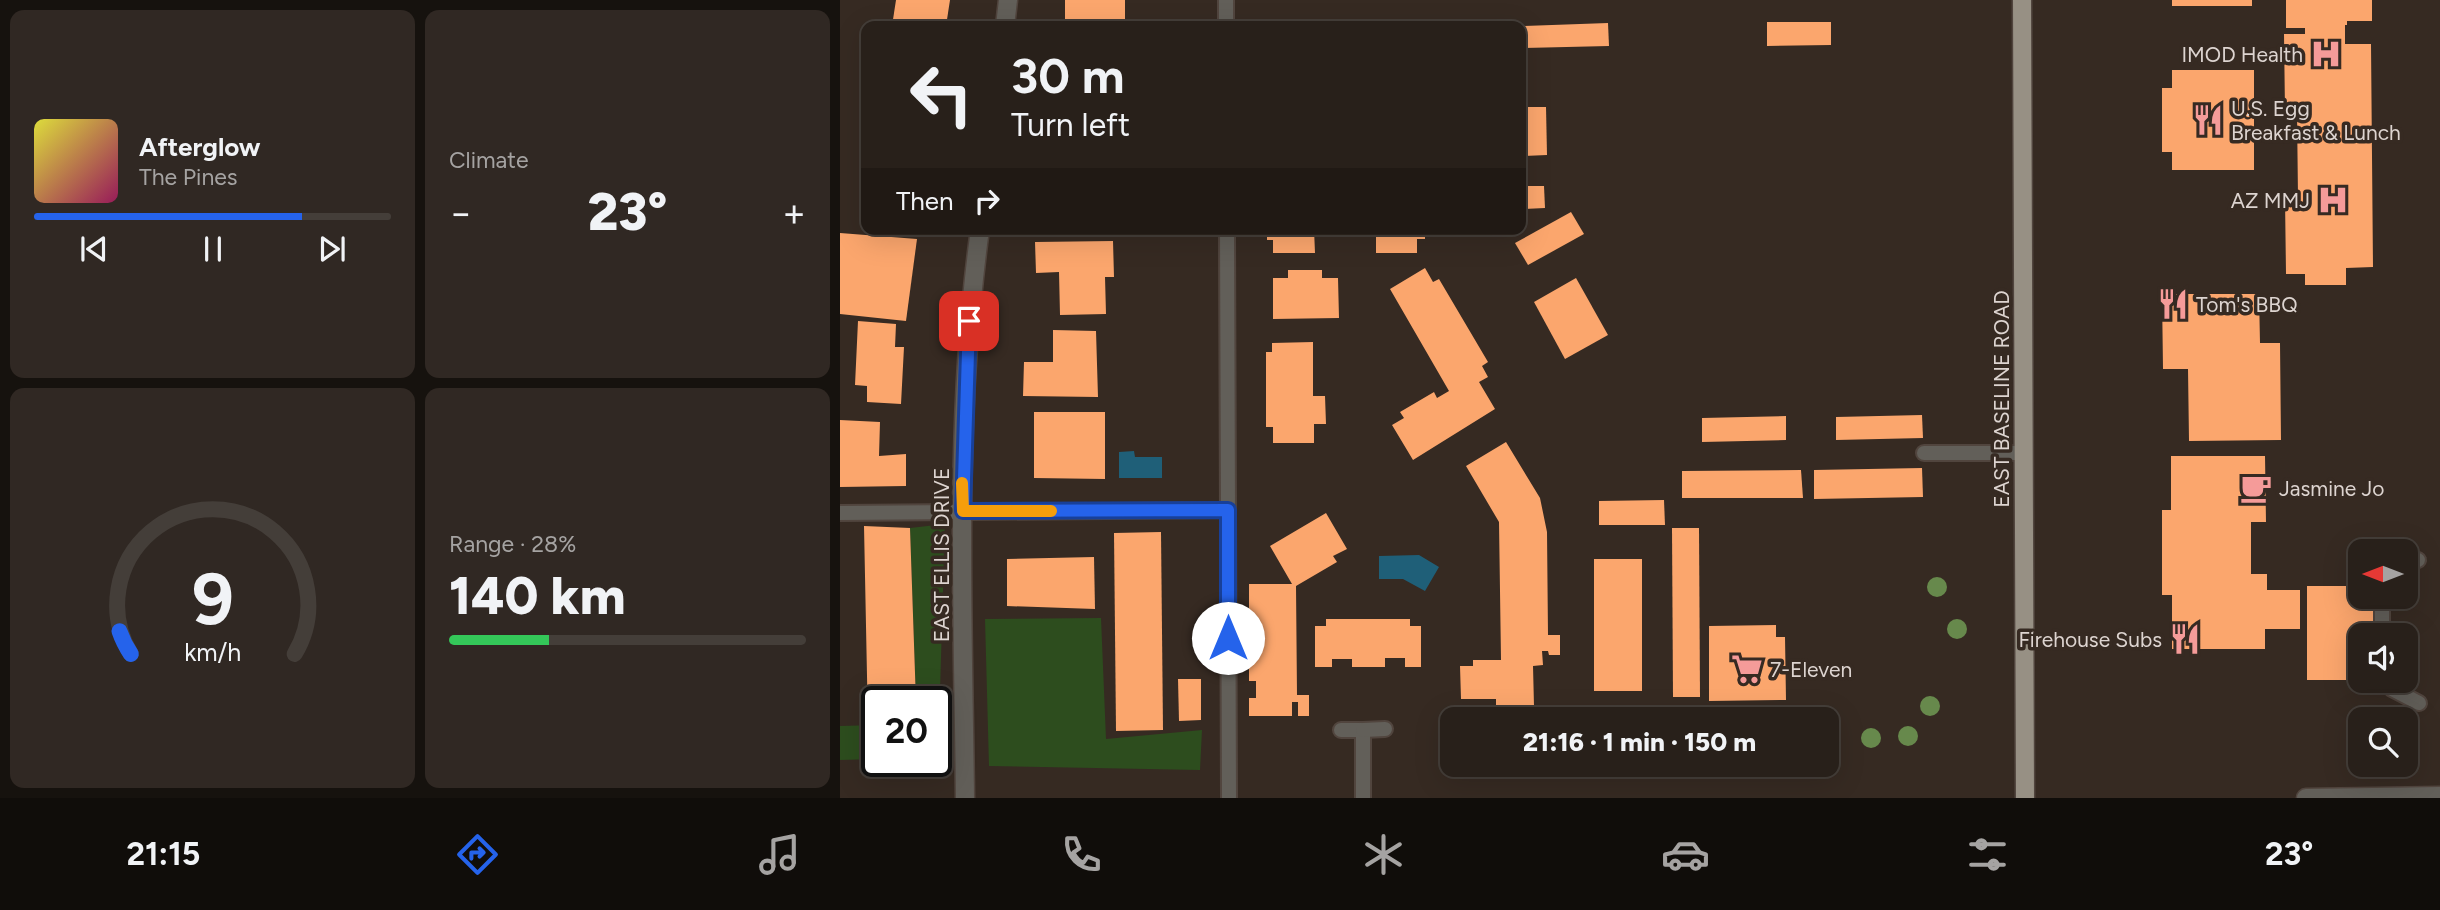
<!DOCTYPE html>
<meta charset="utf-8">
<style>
body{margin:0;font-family:Figtree,sans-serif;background:#302823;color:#f1f3f6;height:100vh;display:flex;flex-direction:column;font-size:26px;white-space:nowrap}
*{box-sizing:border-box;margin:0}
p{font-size:23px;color:#a5a3a2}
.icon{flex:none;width:38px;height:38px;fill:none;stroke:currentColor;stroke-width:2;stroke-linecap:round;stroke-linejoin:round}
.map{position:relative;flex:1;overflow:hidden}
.drawer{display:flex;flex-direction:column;gap:10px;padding:10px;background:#16120e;width:840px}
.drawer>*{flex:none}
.guide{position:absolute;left:21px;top:21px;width:665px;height:214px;border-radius:14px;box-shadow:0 7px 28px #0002,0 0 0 2px #443e39;background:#28201a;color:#f1f3f6;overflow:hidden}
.needle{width:46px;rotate:270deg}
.tools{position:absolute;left:1508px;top:539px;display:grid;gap:14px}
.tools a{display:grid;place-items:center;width:70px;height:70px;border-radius:14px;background:#28201a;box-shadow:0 7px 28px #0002,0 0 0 2px #443e39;font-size:35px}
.speed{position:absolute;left:21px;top:686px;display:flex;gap:14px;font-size:35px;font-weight:700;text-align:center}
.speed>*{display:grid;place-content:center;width:91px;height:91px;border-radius:50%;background:#28201a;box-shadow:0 7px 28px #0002,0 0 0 2px #443e39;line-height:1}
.speed .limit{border:4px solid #111;border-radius:10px;background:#fff;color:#111}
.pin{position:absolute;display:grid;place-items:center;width:60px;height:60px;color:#fff;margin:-30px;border-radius:14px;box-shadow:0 4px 10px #0006}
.me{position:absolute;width:77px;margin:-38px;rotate:0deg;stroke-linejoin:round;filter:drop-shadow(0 0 5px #0008)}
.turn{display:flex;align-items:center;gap:24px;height:147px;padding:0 35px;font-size:32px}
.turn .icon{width:91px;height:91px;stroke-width:2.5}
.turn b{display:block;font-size:49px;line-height:60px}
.then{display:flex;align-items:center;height:66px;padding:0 35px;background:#0003;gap:14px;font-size:26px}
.big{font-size:52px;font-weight:800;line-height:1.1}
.drawer .card{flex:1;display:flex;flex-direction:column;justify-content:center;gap:10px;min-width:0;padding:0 24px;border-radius:14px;background:#302823}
.drawer .dial{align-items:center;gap:0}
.dial svg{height:182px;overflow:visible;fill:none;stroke:#443e39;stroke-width:7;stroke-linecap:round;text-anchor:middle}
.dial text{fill:#f1f3f6;stroke:none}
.song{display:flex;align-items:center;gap:21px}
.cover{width:84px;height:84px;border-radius:10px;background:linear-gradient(135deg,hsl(60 70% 55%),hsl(330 70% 35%))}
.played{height:7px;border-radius:4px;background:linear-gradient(90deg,#2563eb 75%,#443e39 75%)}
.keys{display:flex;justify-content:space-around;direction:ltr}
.heat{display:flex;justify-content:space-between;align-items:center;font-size:38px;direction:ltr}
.charge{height:10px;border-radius:5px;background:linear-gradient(90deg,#34c759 28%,#443e39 0)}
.drawer .tiles{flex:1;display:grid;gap:10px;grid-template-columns:repeat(2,1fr)}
.trip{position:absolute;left:600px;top:707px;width:399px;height:70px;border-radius:14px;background:#28201a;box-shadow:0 7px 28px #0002,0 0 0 2px #443e39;font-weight:800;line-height:70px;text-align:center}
.menu{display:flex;height:112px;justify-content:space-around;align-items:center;background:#100d0a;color:#a5a3a2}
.menu .icon{width:49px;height:49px}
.menu .on{color:#2563eb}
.menu b{font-size:32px;color:#f1f3f6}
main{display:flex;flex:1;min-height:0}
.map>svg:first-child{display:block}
</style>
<main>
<section class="drawer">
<div class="tiles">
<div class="card">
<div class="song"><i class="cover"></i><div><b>Afterglow</b><p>The Pines</p></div></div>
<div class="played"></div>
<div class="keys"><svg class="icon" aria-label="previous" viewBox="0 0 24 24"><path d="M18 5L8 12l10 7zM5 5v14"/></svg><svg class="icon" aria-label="pause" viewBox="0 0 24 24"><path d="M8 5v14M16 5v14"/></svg><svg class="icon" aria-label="next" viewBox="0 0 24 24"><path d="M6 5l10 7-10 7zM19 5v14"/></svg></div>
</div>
<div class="card"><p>Climate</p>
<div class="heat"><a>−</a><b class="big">23°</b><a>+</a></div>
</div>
<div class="card dial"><svg viewBox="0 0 100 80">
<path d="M14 69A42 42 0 1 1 86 69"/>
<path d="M14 69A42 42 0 0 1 9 59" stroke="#2563eb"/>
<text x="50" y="56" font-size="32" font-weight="700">9</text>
<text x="50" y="72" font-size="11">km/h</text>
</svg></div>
<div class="card"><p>Range · 28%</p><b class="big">140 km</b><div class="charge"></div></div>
</div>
</section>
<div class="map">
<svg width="1600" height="798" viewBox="0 0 1600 798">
<rect width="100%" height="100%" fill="#362a22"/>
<g fill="#2d4d1e">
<path d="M105,524L98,758H96V702H76L70,528Z"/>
<path d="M261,618L266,739L362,730L360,770L149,766L145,619Z"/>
<path d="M37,725V759L0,760V726Z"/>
</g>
<g fill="#1f5f78">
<path d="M294,451L295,457H322V478H279V452Z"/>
<path d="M579,555L599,567L585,591L563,579H539V556Z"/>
</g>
<g fill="#fba66d">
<path d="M56,0H110L106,26H52Z"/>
<path d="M225,0H285V26H240V22L225,21Z"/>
<rect x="1332" y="0" width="80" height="6"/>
<path d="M1446,0H1532V21H1507V25H1505V44H1531L1533,267L1506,268V285H1465V274H1446L1445,198H1458L1457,112H1445L1444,34H1465V28H1446Z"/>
<path d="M927,22H991V45L927,46Z"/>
<path d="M768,23L769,46L681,48V26Z"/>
<path d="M1332,70H1414V170H1332V152H1322V88H1332Z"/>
<path d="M681,107H706L707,155L681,156Z"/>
<path d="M681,186H704L705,208L681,209Z"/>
<path d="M731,212L744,234L688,265L675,243Z"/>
<path d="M427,229H474L475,253H433V240H427Z"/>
<path d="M536,229H585V239H577V253H536Z"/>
<path d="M0,233L77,239L66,321L0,314Z"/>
<path d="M273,241L274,277H265L266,314L220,315L219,272L196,273L195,242Z"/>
<path d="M585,268L593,282L599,279L648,362L642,366L648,377L639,382L655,409L573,460L552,425L564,418L560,412L594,392L597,398L609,391L550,289Z"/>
<path d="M448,270H482V278H498L499,318L433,319V278H448Z"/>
<path d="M736,278L768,335L725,359L694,302Z"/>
<path d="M1322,294H1419L1420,343H1440L1441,440L1349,441L1348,369H1323Z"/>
<path d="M18,321L56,324L55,347H64L61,404L27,402V386L15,385Z"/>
<path d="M213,330L256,331L258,397L183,396L184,362H213Z"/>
<path d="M473,342V396H485L486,424H474V443H433V427H426V352H432V343Z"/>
<path d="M194,412H265V479L194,478Z"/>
<path d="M1082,415L1083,438L996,440V417Z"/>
<path d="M946,416V440L862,442V418Z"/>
<path d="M0,420L40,422L39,456L66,454V486L0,487Z"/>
<path d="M666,442L700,498L707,532L708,635H720V655H709L708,651H702L703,665L693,666L694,706L656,707V699H621L620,666H633V660H661L659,522L626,466Z"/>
<path d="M1331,456H1425L1426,522H1411V574H1427V590H1460V629H1425V649H1332V595H1322V510H1331Z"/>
<path d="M1082,468L1083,497L974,499V470Z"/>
<path d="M961,470L963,498H842V471Z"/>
<path d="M824,500L825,525H759V501Z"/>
<path d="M486,513L507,549L493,556L497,562L456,586L457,695H469V716H458V702H452V716H409V698H416V681H409V645H416V628H409V584H452L430,546Z"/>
<path d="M24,526L70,528L76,702H37V726H28Z"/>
<path d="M832,528H859L860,697H833Z"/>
<path d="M321,532L323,730L276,731L274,533Z"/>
<path d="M254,557L255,609L167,606V559Z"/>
<rect x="754" y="559" width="48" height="132"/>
<path d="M1467,586H1521V597H1538V622H1553V635H1521V680H1467Z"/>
<path d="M486,619H570V626H581V667H565V658H545V667H512V659H492V667H475V626H486Z"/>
<path d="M936,625V637H945L946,700L869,701V626Z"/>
<path d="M338,679H361V720L339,721Z"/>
</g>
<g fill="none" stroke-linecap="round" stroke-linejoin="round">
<defs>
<g id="service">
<path d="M386,0V26"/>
<path d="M387,229L389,798"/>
<path d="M1084,453H1184"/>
<path d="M0,513L388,510"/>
<path d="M1566,564L1578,560"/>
<path d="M1542,597V622"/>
<path d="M1546,681L1552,689L1579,703"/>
<path d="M501,730H523V798"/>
<path d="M523,730L545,729"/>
</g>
<g id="minor">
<path d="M165,26L168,0"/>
<path d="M125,798C123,609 114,418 140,229"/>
</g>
<path id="tertiary" d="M1466,798L1600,796"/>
<path id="primary" d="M1182,0L1185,798"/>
</defs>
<use href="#service" stroke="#51453e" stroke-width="18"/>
<use href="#minor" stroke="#51453e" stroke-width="21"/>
<use href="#tertiary" stroke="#51453e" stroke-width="21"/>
<use href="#primary" stroke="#51453e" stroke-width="21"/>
<use href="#service" stroke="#625f59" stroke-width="14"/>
<use href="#minor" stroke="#625f59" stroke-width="18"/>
<use href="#tertiary" stroke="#625f59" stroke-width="18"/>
<use href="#primary" stroke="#979084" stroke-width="18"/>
</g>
<g fill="#67894c">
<circle cx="1097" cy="587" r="10"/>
<circle cx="1117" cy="629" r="10"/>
<circle cx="1090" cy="706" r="10"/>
<circle cx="1068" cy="736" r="10"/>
<circle cx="1031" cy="738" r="10"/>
</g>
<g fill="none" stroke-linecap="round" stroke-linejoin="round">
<defs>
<path id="route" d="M129,321L123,511L388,510V638"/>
</defs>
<use href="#route" stroke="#184099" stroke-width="18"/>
<use href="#route" stroke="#2563eb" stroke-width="12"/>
<path stroke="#f59e0b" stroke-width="12" d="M122,483L123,511H211"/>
</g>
<defs>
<symbol id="hospital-bare" viewBox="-9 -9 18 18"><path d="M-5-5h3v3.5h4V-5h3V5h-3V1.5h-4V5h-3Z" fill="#f59b99" stroke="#362a22" stroke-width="2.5" paint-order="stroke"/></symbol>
<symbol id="restaurant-bare" viewBox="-9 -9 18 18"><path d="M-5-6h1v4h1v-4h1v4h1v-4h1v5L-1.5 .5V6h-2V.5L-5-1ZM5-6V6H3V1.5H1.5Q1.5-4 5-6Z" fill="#f59b99" stroke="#362a22" stroke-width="2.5" paint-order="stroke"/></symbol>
<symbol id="cafe-bare" viewBox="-9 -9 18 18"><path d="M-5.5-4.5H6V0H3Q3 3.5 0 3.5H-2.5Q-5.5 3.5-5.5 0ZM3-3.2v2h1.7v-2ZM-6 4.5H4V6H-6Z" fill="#f59b99" stroke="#362a22" stroke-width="2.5" paint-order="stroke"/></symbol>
<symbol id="supermarket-bare" viewBox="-9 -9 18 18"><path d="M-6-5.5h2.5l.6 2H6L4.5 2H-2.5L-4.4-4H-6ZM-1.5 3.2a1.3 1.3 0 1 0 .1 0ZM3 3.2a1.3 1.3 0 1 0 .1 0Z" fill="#f59b99" stroke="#362a22" stroke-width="2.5" paint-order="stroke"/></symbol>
</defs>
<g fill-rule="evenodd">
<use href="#hospital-bare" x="1464" y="32" width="44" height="44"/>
<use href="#restaurant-bare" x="1346" y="98" width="44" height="44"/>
<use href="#hospital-bare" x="1471" y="178" width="44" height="44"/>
<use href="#restaurant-bare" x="1311" y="282" width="44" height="44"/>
<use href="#cafe-bare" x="1394" y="466" width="44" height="44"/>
<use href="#restaurant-bare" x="1323" y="617" width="44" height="44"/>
<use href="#supermarket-bare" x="885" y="647" width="44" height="44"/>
</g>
<g text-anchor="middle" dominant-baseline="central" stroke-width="7" stroke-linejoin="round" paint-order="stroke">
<g font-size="21" fill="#ddd4d0" stroke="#362a22" text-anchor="start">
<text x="1463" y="54" text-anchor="end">IMOD Health</text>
<text x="1391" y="108">U.S. Egg<tspan x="1391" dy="24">Breakfast &amp; Lunch</tspan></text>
<text x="1470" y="200" text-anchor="end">AZ MMJ</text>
<text x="1356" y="304">Tom's BBQ</text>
<text x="1439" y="488">Jasmine Jo</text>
<text x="1322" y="639" text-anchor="end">Firehouse Subs</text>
<text x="930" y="669">7-Eleven</text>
</g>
<g font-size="21" fill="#ddd4d0" stroke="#362a22">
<text transform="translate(1161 399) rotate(-90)">EAST BASELINE ROAD</text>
<text transform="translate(101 555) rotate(-90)">EAST ELLIS DRIVE</text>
</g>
</g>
</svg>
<div class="tools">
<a><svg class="needle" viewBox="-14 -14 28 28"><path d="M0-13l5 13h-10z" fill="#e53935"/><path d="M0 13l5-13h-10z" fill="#a5a3a2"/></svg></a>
<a><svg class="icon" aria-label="sound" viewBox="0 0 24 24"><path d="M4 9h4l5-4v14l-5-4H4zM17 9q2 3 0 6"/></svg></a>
<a><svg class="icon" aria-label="search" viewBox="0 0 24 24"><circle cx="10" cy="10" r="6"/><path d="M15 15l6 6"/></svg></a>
</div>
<div class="speed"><div class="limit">20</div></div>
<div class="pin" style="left:129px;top:321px;background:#d93025"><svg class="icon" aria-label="arrive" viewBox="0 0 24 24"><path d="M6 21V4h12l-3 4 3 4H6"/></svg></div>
<svg class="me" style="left:388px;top:638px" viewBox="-20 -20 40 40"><circle r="19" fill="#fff"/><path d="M0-13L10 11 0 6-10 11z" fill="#2563eb"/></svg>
<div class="trip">21:16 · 1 min · 150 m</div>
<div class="guide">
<div class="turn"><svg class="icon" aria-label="left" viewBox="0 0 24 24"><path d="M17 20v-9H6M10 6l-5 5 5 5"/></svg><div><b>30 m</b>Turn left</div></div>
<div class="then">Then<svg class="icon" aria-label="right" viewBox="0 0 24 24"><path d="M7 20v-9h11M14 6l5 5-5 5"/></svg></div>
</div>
</div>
</main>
<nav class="menu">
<b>21:15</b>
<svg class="icon on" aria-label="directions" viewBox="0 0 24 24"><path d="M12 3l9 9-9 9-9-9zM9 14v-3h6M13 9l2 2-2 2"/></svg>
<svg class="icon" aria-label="music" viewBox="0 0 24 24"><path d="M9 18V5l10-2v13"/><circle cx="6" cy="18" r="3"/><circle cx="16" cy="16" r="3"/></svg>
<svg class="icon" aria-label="phone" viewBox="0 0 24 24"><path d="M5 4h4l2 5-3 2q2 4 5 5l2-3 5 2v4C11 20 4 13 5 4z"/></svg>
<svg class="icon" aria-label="climate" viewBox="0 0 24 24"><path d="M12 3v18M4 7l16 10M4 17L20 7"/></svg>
<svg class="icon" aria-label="car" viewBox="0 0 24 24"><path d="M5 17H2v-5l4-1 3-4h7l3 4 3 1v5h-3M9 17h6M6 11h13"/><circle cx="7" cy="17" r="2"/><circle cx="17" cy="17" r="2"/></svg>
<svg class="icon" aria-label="filters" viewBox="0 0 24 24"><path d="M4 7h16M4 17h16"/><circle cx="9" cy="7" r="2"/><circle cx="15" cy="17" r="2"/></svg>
<b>23°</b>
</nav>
